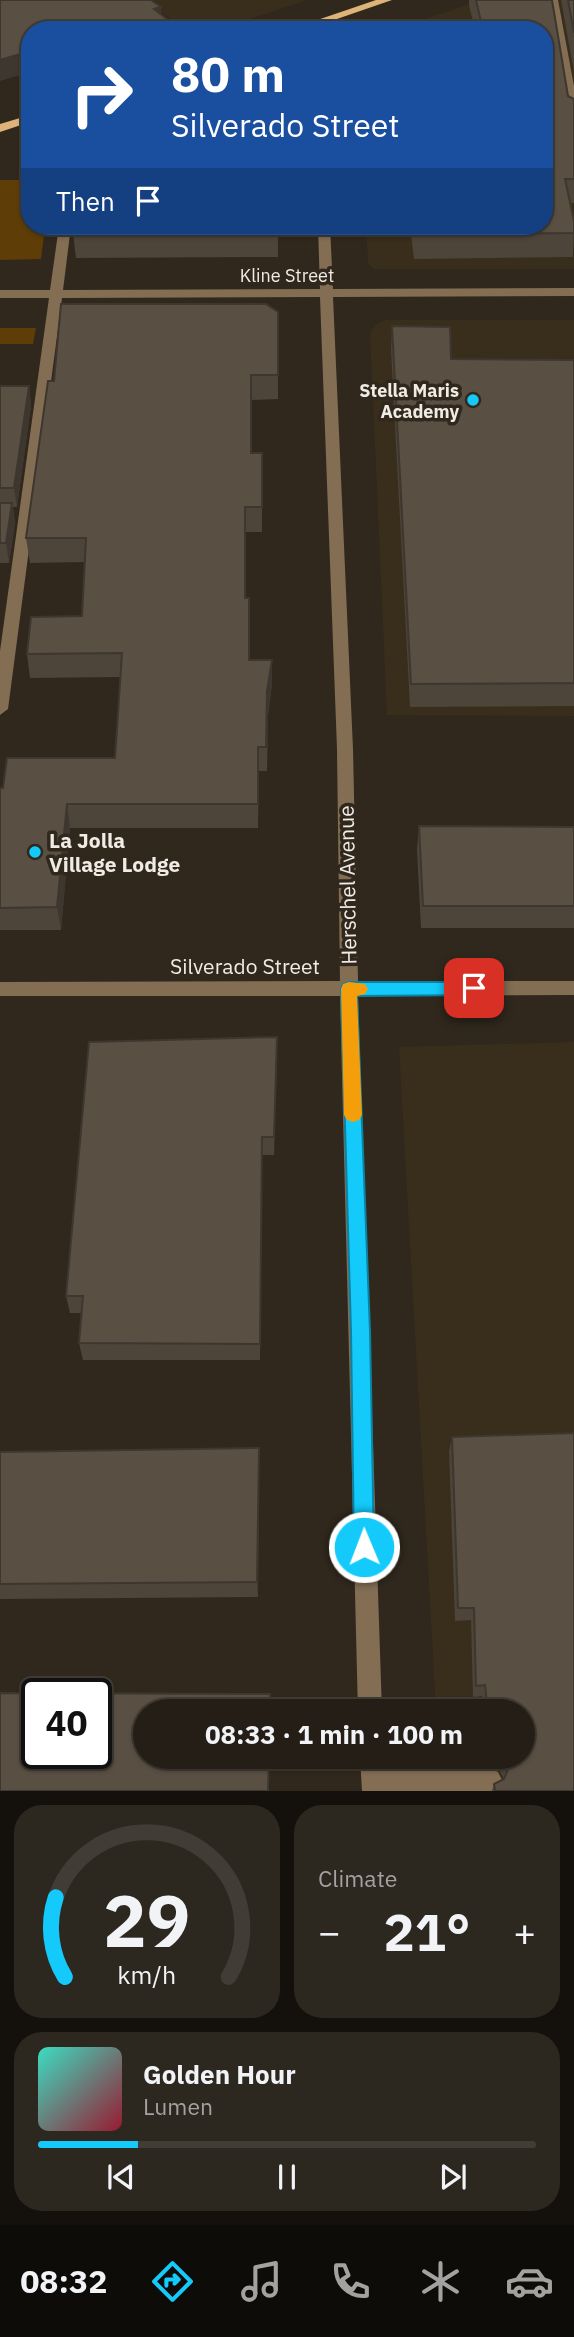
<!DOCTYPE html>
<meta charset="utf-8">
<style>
body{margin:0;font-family:"IBM Plex Sans",sans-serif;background:#2c271f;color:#f1f3f6;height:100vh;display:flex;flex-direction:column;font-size:26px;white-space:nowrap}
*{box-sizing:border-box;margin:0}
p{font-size:23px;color:#a3a2a1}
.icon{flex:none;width:38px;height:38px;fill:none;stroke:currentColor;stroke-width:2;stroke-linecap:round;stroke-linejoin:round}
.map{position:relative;height:1791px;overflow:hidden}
.sheet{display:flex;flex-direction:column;gap:14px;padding:14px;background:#14100c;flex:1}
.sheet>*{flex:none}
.top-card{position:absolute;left:21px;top:21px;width:532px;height:214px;border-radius:28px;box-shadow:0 2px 5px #0004,0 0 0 2px #413c35;background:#1a4fa0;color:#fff;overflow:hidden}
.speed{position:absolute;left:21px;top:1678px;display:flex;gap:14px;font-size:35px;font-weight:700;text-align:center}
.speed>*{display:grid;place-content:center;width:91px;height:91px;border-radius:50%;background:#241e16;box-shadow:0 2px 5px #0004,0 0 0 2px #413c35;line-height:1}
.speed .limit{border:4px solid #111;border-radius:10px;background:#fff;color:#111}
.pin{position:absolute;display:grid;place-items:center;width:60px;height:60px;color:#fff;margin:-30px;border-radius:14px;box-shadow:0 4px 10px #0006}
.me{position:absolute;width:77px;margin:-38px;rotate:359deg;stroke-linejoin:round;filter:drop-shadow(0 0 5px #0008)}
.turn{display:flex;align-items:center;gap:24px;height:147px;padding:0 35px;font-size:32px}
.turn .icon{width:91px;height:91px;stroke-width:2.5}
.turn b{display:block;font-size:49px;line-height:60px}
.then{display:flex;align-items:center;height:66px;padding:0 35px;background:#0003;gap:14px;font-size:26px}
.big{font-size:52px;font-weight:800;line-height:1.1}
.sheet .widget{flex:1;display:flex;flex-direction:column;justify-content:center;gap:10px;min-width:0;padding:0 24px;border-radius:28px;background:#2c271f}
.sheet .dial{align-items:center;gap:0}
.dial svg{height:182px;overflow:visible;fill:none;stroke:#413c35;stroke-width:7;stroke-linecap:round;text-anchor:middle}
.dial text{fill:#f1f3f6;stroke:none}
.song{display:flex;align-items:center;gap:21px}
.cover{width:84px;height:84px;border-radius:10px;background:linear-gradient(135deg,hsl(170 70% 55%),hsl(350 70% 35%))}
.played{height:7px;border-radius:4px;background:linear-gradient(90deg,#13cafb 20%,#413c35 20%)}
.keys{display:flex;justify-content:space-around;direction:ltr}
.heat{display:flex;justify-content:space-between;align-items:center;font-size:38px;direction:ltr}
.sheet .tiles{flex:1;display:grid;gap:14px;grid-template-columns:1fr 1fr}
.widget:last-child{grid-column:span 2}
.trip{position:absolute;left:133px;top:1699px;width:402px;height:70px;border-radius:35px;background:#241e16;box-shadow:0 2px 5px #0004,0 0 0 2px #413c35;font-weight:800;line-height:70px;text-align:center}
.tabs{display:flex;height:112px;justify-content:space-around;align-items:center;background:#0e0c09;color:#a3a2a1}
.tabs .icon{width:49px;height:49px}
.tabs .active{color:#13cafb}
.tabs b{font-size:32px;color:#f1f3f6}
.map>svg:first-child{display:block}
</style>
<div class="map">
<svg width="574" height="1791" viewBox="0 0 574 1791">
<rect width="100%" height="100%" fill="#30281d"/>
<g fill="#392d1c">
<path d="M145,0H307L217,30H186Z"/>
<path d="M481,0H574V126L544,30H393Z"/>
<path d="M574,196V269H374L368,264L366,226H544Z"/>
<path d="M384,320H574V716L387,715L370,333L376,325Z"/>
<path d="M574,1042V1791H440L438,1757H523V1712L436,1711L399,1047Z"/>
</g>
<g fill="#5e3d06">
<path d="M0,180H30V226H45L41,259L0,260Z"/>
<path d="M0,328H36L33,344H0Z"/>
</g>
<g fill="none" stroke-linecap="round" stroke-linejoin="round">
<g fill="#836e54" fill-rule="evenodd">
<path d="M548,0H558L574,86V123L568,119Z"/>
<path d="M59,226H71L63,290L320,289L318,226H330L333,289L574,288V296L333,297L353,749L358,981H574V995L358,996L382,1712H358L340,996H0V982L340,981L337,749L320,297L62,298L8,709L0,715V651L49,298H0V290H50Z"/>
<path d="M360,1757H384V1766L490,1768L498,1772L502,1780L498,1788L492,1791H362Z"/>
</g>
<g fill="#deb37a" fill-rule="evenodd">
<path d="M376,0H392L305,30H288Z"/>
<path d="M30,115V122L0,132V124Z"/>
</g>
</g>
<g fill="#4d443a">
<path d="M469,0H552L568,96L574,99V203H570L574,221L573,257L414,259L410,226H544V30H475L469,5Z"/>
<path d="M561,0H574V72Z"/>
<path d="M278,226V257L76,258L73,234Z"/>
<path d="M278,312V399L251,400V453H262V532H246V598H249V660H272V684L268,715L267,771H259L258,828H70L61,930H0V788L115,758L121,677L30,678L27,654L82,616L85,562L30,563L26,538L54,381Z"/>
<path d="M392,326L451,359L574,360V706L410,707L391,350Z"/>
<path d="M0,386H29L31,406L17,507H13L15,523L9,563H0Z"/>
<path d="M419,826L574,827V928H421L417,849Z"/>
<path d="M277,1037L274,1155H262L260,1360H83L79,1343L81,1313H70L66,1296Z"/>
<path d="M452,1437L574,1791H492L494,1784L504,1779L499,1770L488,1765V1757H523V1712H483L482,1696L473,1697L471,1620L455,1621L449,1451Z"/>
<path d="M0,1452L259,1465L258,1597L0,1599Z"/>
</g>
<g fill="#3e372f">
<path d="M161,7L162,22L168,20V30H139L154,9Z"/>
<path d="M30,51V72L0,81V60Z"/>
<path d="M29,386L31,406L17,507L14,488Z"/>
<path d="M12,503L15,523L9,563L6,543Z"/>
<path d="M272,660V684L268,715L267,771V691Z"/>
<path d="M67,804L70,828L61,930L57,907Z"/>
<path d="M277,1037V1057L274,1155V1137Z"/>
<path d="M262,1137V1155L260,1360V1344Z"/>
<path d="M259,1448V1465L258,1597L257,1582Z"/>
</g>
<g fill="#594f43" stroke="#3e372f" stroke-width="2" fill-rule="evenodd">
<path d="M0,0H151L161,7L154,9L168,20L139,30H30V51L0,60Z"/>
<path d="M476,0H552L568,96L574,99V179H565L574,221V233L415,235L414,226H544V30H483Z"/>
<path d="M568,0H574V33Z"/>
<path d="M74,226H278V232L73,234Z"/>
<path d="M61,304H266L278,312V375H251V453H262V507H245V598H249V660H272L267,691L266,747H258V804H67L57,907L0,908V788H3L7,758H115L122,653L27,654L31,617L82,616L86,538H26L48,381H54Z"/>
<path d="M392,326L450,327L451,359L574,360V683L411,684Z"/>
<path d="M0,386H29L14,488H0Z"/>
<path d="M0,503H12L6,543H0Z"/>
<path d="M419,826L574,827V906H423Z"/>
<path d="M277,1037L274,1137H262L260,1344L79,1343L83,1296H66L89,1042Z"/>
<path d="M574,1433V1791H495L494,1784L504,1779L508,1769L503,1760L497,1757H523V1712H488L485,1685L476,1686L474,1608H458L452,1437Z"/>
<path d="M259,1448L257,1582L0,1584V1452Z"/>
<path d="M0,1693L270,1694V1712H145V1757H269L268,1791H0ZM37,1694H96V1754H37Z"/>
</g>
<path fill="#13cafb" stroke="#0c83a3" stroke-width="2" d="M349,982H474L480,984L482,988L480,993L474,995L357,996L370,1331L374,1547L371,1554L364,1557L357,1554L354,1547L351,1331L341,989L343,984Z"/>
<path fill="#f59e0b" d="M349,982L365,984L368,989L365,994L357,996L362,1115L359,1120L353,1122L347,1120L344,1115L341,989L343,984Z"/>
<g fill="#13cafb" stroke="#30281d" stroke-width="2.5">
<circle cx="473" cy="400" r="7"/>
<circle cx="35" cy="852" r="7"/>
</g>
<g text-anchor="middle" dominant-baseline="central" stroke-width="7" stroke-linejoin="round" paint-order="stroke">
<g font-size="18" fill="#f0ebe4" stroke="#30281d">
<text x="287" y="275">Kline Street</text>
</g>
<g font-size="18" font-weight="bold" fill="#f0ebe4" stroke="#30281d" text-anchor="end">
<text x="459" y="390">Stella Maris<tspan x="459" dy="21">Academy</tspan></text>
</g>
<g font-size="21" font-weight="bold" fill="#f0ebe4" stroke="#30281d" text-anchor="start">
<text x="49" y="840">La Jolla<tspan x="49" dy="24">Village Lodge</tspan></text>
</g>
<g font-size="21" fill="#f0ebe4" stroke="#30281d">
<text transform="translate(347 885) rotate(-91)">Herschel Avenue</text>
<text x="245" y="966">Silverado Street</text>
</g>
</g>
</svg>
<div class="speed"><div class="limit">40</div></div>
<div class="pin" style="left:474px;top:988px;background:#d93025"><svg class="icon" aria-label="arrive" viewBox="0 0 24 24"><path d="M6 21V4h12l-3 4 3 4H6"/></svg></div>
<svg class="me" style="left:364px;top:1547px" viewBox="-20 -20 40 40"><circle r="17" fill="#13cafb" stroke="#fff" stroke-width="3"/><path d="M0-11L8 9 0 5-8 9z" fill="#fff"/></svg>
<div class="trip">08:33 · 1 min · 100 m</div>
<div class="top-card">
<div class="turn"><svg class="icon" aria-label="right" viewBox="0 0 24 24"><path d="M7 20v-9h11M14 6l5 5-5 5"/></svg><div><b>80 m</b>Silverado Street</div></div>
<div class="then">Then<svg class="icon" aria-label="arrive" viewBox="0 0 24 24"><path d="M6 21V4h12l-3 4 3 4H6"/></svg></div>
</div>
</div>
<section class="sheet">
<div class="tiles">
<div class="widget dial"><svg viewBox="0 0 100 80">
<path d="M14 69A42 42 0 1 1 86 69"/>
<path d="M14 69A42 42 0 0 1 10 34" stroke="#13cafb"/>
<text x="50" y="56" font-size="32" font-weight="700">29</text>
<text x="50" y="72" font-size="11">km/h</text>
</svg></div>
<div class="widget"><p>Climate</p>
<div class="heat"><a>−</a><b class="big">21°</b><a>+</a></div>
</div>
<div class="widget">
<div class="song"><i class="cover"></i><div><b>Golden Hour</b><p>Lumen</p></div></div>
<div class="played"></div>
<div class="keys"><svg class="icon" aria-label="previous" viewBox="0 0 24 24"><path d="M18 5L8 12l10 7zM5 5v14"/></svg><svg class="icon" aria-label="pause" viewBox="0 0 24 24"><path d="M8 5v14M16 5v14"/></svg><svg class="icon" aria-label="next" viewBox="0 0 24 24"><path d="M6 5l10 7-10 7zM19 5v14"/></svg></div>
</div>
</div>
</section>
<nav class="tabs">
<b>08:32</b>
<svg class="icon active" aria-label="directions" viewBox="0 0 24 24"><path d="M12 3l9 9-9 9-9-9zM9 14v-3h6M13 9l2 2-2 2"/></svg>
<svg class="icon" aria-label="music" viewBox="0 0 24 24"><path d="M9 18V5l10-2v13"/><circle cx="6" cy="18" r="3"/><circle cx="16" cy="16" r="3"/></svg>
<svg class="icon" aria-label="phone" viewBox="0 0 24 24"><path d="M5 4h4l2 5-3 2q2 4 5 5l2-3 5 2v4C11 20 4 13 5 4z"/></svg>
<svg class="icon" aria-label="climate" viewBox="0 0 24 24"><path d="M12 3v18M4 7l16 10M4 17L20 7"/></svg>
<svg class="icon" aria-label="car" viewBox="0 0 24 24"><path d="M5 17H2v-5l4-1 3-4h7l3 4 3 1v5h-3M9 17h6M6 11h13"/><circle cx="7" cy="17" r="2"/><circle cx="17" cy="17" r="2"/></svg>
</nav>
